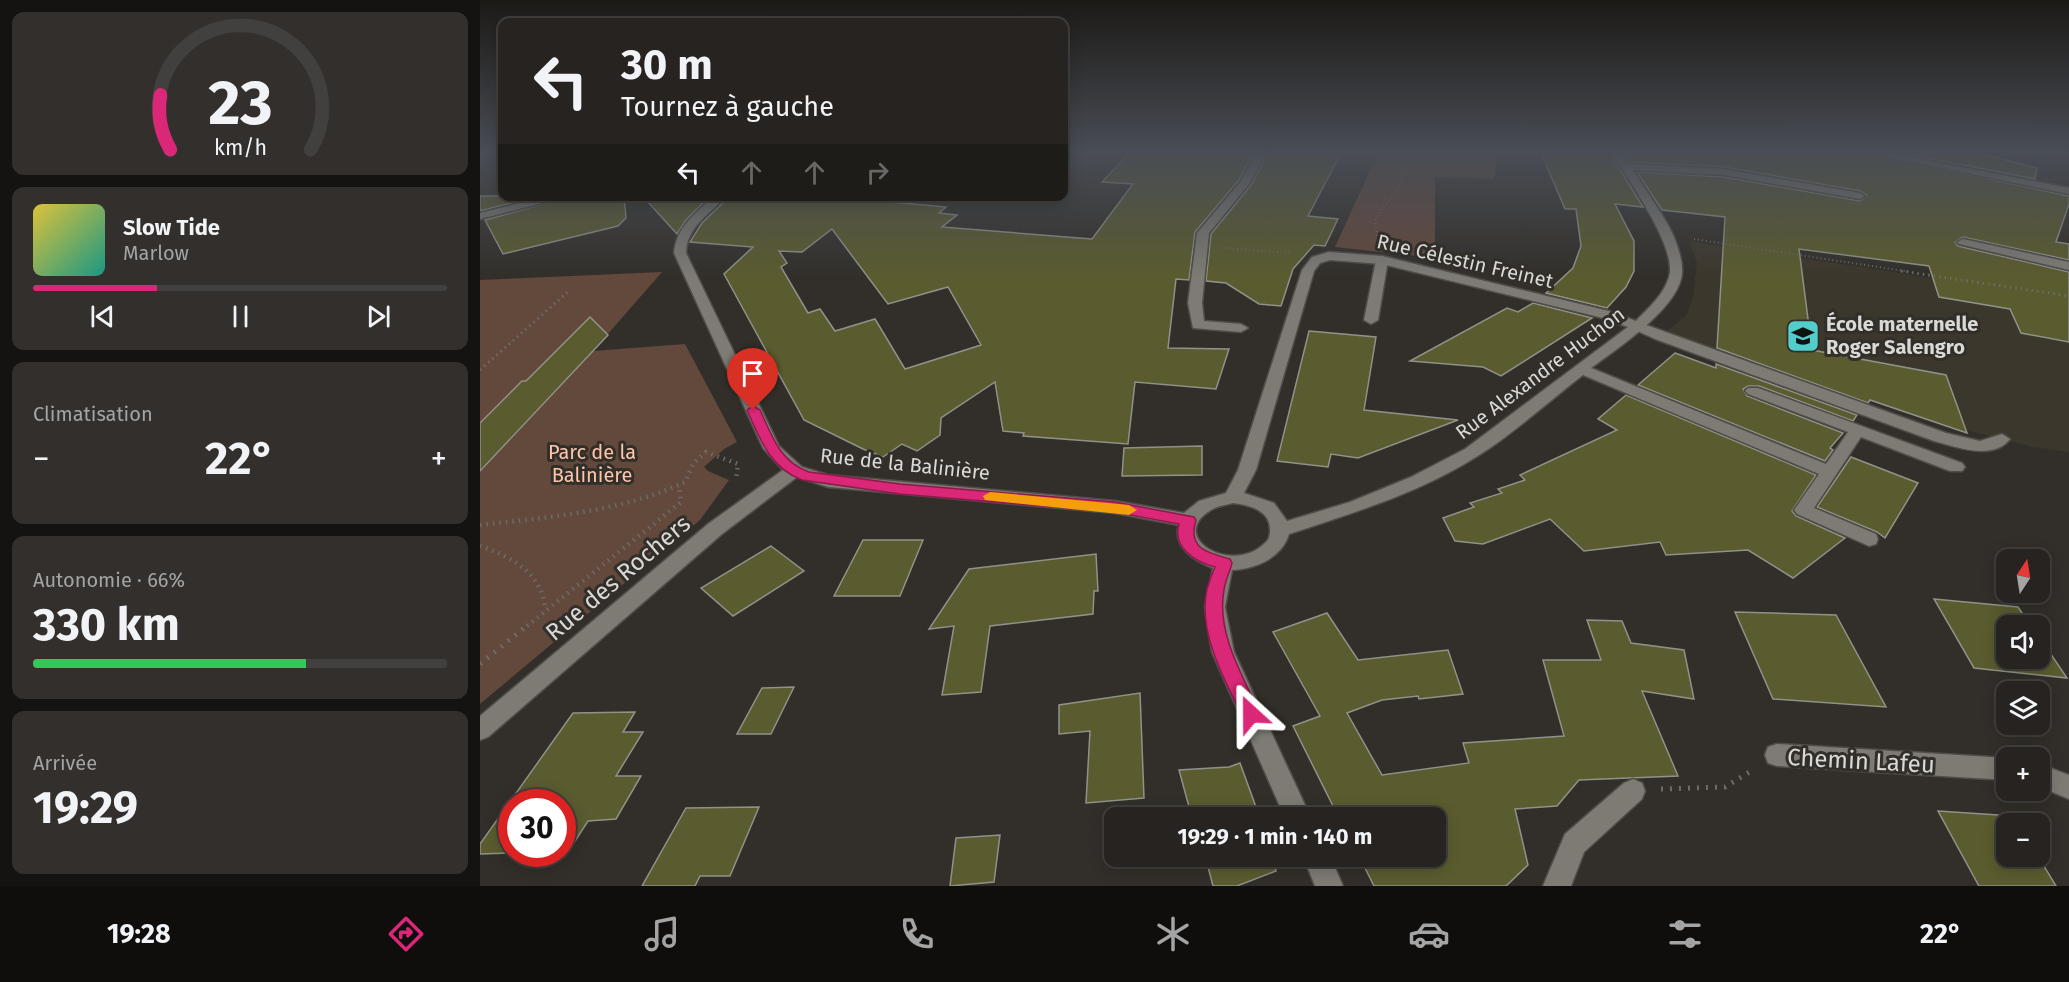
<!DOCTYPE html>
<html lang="fr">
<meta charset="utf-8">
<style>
body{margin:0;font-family:"Fira Sans",sans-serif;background:#322f2d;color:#f1f3f6;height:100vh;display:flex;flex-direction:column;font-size:22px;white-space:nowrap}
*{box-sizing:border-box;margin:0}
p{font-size:20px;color:#a4a4a5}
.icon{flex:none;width:33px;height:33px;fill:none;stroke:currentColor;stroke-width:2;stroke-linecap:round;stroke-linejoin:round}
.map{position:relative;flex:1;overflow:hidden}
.sheet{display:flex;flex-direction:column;gap:12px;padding:12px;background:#151312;width:480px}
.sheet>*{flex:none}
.banner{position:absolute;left:18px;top:18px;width:570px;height:183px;border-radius:12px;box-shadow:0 3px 15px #0003,0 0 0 2px #42403e;background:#262320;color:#f1f3f6;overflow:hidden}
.needle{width:39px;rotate:12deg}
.fabs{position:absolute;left:1516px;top:549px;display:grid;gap:12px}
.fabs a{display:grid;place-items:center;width:54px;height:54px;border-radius:12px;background:#262320;box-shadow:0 3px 15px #0003,0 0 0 2px #42403e;font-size:30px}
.speed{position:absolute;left:18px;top:789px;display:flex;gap:12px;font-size:30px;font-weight:700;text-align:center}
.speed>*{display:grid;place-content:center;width:78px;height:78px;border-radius:50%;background:#262320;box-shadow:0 3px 15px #0003,0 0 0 2px #42403e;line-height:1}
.speed .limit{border:9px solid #d22;background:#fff;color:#111}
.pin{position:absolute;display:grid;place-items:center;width:51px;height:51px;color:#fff;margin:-62px -26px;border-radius:50% 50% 50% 0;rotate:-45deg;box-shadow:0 0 6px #0007}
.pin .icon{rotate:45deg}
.me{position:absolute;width:66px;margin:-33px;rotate:336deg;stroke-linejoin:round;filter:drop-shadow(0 0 4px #0008)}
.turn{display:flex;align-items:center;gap:21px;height:126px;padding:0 24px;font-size:27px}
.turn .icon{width:78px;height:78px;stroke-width:2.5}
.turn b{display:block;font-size:42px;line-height:51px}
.lanes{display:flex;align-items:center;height:57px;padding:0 24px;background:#0003;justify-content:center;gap:30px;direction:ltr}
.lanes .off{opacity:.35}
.big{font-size:45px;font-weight:700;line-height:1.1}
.sheet .widget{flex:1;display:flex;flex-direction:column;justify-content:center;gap:9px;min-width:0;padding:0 21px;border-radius:12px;background:#322f2d}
.sheet .dial{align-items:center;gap:0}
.dial svg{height:156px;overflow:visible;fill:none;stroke:#42403e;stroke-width:7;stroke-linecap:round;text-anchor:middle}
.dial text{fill:#f1f3f6;stroke:none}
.song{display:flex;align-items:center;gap:18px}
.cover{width:72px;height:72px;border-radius:9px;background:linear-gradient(135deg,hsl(50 70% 55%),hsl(170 70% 35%))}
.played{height:6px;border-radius:3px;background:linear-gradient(90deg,#db2777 30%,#42403e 30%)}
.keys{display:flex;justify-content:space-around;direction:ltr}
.heat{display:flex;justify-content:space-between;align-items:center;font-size:33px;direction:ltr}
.charge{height:9px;border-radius:4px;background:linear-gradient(90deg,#34c759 66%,#42403e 0)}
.trip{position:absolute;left:624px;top:807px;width:342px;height:60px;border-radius:12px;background:#262320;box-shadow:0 3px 15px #0003,0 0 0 2px #42403e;font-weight:700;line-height:60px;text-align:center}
.menu{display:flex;height:96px;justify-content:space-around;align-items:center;background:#0f0e0d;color:#a4a4a5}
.menu .icon{width:42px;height:42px}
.menu .current{color:#db2777}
.menu b{font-size:27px;color:#f1f3f6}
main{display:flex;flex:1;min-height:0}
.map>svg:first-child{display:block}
</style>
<main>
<section class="sheet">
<div class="widget dial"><svg viewBox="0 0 100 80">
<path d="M14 69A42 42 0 1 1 86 69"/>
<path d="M14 69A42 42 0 0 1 9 41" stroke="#db2777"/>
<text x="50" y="56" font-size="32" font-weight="700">23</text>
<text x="50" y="72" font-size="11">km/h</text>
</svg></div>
<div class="widget">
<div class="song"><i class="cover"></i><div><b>Slow Tide</b><p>Marlow</p></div></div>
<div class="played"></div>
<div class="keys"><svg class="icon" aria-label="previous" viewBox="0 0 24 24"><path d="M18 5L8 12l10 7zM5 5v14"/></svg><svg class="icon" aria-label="pause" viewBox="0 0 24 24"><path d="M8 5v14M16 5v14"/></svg><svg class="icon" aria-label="next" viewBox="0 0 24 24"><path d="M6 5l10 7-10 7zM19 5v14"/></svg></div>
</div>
<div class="widget"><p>Climatisation</p>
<div class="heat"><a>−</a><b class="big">22°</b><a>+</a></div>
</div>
<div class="widget"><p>Autonomie · 66%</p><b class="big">330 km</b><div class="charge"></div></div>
<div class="widget"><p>Arrivée</p><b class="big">19:29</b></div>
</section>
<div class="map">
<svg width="1589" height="886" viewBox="0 0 1589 886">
<rect width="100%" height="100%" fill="#322f2a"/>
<path fill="#3c372c" d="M1209,241L1589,299V452L1553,447L1486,430L1481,431L1417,409L1416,406L1381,398L1377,380L1237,352L1185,333L1206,315L1213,298L1217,263Z"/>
<g fill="#63483c">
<path d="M898,153H1018L1014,179L955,177V258L855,247Z"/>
<path d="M182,272L113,351L205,344L257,442L244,449L224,467L228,471L249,480L220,520L0,704V280Z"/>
</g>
<g fill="#5a5b2e" stroke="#91918a" stroke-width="1.5" fill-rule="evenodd">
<path d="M649,153H773L759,180L715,232L709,280L696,279L688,348L749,349L736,389L655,382L648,444L543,436L544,433L523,431L515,382L461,418L460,435L437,451L422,444L403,457L383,449L324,420L244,274L273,247L210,242L222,223L247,199L262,196H312L308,200H390L466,207L459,213L477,215L462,227L612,239L653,184L622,182ZM352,229L408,304L468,287L501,345L425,369L395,319L355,331L340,309L328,313L301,267L307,263L299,251L322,252Z"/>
<path d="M788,153H861L828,216L858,219L845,246L834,245L813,269L801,306L779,304L746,283L726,281L731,234L771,185Z"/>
<path d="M1061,153H1130L1163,207L1135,204L1154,241V271L1146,287L1127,308L1066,293L1093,268L1101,246L1096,209H1085Z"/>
<path d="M1145,153H1386L1589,196V204L1576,242L1589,244V260L1483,237L1475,242L1478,246L1589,272V342L1541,333L1530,309L1459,297L1449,266L1319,249L1332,350L1466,375L1487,433L1390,400L1388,403L1237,348L1245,217L1182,210L1157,172L1244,177L1380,201L1387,195L1380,191L1244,167L1150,162Z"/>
<path d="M1422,153H1497L1557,168L1555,179Z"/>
<path d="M0,196H58L0,211Z"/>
<path d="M92,196H144L146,218L138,226L23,254L5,220Z"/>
<path d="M227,199L206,220L197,234L167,201Z"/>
<path d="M1053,303L1112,318L1021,376L1003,367L930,361L1027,308L1038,312Z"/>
<path d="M110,317L128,335L0,471V423L42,381H46Z"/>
<path d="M829,331L896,337L884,410L978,420L878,458L851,454L848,467L797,461Z"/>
<path d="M1195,353L1236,368V364L1377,415L1373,421L1279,386H1268L1263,389L1267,396L1363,433L1350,448L1353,450L1345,461L1158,385Z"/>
<path d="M1146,395L1336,475L1312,511L1316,516L1365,538L1313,578L1268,550L1186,555L1180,542L1104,551L1070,519L1003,544L975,541L963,518L994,507L990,503L1022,493L1018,489L1045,480L1040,475L1137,430L1118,419Z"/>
<path d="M722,446V475L642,476L644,448Z"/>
<path d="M1371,457L1438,483L1405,538L1397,532L1337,507Z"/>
<path d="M383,540H443L420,596H354Z"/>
<path d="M291,546L324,571L253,616L221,588Z"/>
<path d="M616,554L618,591H614L613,614L510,626L501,692L462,695L474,626L449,629L489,569Z"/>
<path d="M1454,599L1538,607L1551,626H1527V658H1560V638L1587,678L1494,668Z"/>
<path d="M1255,612L1356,615L1406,707L1293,699Z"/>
<path d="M847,613L878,660L968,650L983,694L939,699L938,696L902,700L867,713L902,775L989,763L983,743L1084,736L1063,660H1121L1107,620L1142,621L1151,643L1204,650L1214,699L1162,691L1198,776L1099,780L1077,806L1035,809L1048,865L1026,886H894L879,856H956V818L858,816L813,726L840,716L793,632Z"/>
<path d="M314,687L291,734H257L282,688Z"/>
<path d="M660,693L664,798L606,803L610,731L579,734V705Z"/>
<path d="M155,712L143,732H163L136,776H161L136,819L108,821L88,852H82V802H32V853L0,854V844L93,713Z"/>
<path d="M760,763L780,818H712L699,770L749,767Z"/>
<path d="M279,807L250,876H220L215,886H162L206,808Z"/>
<path d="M1458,811L1533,816L1538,824H1527V856H1558L1576,886H1499Z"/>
<path d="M520,835L514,882L470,886L476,838Z"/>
<path d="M722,856H792L796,871L757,886H733L727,863L724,864Z"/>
</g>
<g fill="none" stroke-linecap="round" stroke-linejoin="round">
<defs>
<g id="service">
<path d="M1483,239L1589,262V270L1479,244L1477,242Z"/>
<path d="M902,256L908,260L898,320L891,324L884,320L896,260Z"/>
<path d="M1158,322L1466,433L1500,441L1522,434L1530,439C1513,461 1476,447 1454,441L1175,339L1153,329L1151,326L1153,323Z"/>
</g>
<g id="minor">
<path d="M776,153H786L769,184L729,233L722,303L724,321L761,324L768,328L761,332L713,328L708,303L717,233L761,181Z"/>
<path d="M1132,153H1142L1149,164L1244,169L1380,193L1385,196L1380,199L1244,175L1153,170C1166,192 1184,214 1194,237C1198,248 1203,261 1202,273C1200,307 1137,349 1111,368L1346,464L1368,432L1268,394L1265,391L1268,388H1278L1482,463L1485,467L1482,471H1470L1381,437L1334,508L1396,534L1398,539L1396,544L1389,546L1317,514L1314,510L1339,474L1103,375C1069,401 1032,435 996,457C939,493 873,513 809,534C802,558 775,569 752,570L745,607L754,652L831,818H805L732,652L725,607L733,568C715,561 692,547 699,525L635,513L348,487L317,477L242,534L8,737L0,740V716L228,524L303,470L283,448L194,253C196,227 216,213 234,196H246C229,215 207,226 206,253L299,446L322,467L348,475L635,501L704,513L719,501L746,493L758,470L822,270L832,257L849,252L902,256L1129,311L1156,321C1169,307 1183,296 1189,277C1198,248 1147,178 1132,153ZM850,260L902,264L1119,317L1148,327L985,449L931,477L870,502L807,521L794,503L764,493L776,470L834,271L840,263ZM753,503C769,505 791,510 790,531C790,535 789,540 785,543C752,576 686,537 731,510C737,506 746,505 753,503Z"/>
<path d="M1388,153H1409L1589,188V194Z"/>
<path d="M69,196H90L0,219V213Z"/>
<path d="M1297,744L1527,758V780L1297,766L1288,763L1285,755L1288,747Z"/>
<path d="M1560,764L1589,775V799L1560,787Z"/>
<path d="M1153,779L1162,783L1165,791L1162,799L1104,852L1091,886H1063L1085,834L1144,783Z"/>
<path d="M823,856H850L863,886H835Z"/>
</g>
</defs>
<use href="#service" stroke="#504d49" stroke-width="3"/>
<use href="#minor" stroke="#504d49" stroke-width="3"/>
<g stroke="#6d6b66" stroke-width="2" stroke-dasharray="1 3" stroke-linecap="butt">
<path d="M897,236L895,218L919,187L926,153"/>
<path d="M1214,239L1431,272"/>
<path d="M745,248L812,253"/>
</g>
<g stroke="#6d6b66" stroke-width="3" stroke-dasharray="1.5 4" stroke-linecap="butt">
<path d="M1421,271L1589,296"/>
<path d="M0,370L90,290"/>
</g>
<g stroke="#6d6b66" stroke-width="4.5" stroke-dasharray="1.5 5" stroke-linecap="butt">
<path d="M0,525C70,517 141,512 205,482L213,464L226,452L258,464L256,480"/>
<path d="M0,546C30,556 64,574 65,610"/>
<path d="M47,626L201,502L199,485"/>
</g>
<g stroke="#6d6b66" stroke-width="5" stroke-dasharray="2 7" stroke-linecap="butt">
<path d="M0,664L49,624"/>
<path d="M1181,789L1245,787L1271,771"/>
</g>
<use href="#service" fill="#7d7b74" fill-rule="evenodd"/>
<use href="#minor" fill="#7d7b74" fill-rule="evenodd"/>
</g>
<linearGradient id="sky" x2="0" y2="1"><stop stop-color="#1c1a17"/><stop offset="0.55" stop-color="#494d55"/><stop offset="1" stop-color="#494d55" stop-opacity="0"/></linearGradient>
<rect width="1589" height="277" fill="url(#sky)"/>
<path fill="#db2777" stroke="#8e194d" stroke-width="1.5" d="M273,406L280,410C292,436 300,462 329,472L420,484L635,502L714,517L716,520C707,549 728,553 750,559L752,563C750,572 745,581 744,590C736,633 763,676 780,714L778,720L771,722L764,720C746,682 717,633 727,589C729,582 732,574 735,567C715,562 692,547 699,524L635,512L420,494L322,480C290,468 280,439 267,410Z"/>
<path fill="#f59e0b" d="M510,492L649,505L657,510L649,515L505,500L503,496Z"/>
<defs>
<symbol id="school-square" viewBox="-11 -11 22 22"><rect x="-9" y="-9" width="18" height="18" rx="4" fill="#53cdcb" stroke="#322f2a"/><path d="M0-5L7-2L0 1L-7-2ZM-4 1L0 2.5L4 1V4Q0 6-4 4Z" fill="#111"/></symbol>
</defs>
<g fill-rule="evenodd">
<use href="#school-square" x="1304" y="317" width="38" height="38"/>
</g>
<g text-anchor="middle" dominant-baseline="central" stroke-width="6" stroke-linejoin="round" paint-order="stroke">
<g font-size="20" fill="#dad9d5" stroke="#322f2a">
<text transform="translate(985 261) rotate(13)">Rue Célestin Freinet</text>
<text transform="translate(1060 373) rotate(-37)">Rue Alexandre Huchon</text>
<text transform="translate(425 464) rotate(6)">Rue de la Balinière</text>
</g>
<g font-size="20" font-weight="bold" fill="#dad9d5" stroke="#322f2a" text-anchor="start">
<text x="1346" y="324">École maternelle<tspan x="1346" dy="23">Roger Salengro</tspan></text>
</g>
<g font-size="20" fill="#ffc5a9" stroke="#322f2a">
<text x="112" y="452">Parc de la<tspan x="112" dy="23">Balinière</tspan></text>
</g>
<g font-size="24" fill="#dad9d5" stroke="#322f2a">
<text transform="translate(138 578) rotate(-40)">Rue des Rochers</text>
<text transform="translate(1381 761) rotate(3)">Chemin Lafeu</text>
</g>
</g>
</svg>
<div class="fabs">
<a><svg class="needle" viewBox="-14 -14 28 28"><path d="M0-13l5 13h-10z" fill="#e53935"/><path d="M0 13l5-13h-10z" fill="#a4a4a5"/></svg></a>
<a><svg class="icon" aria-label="sound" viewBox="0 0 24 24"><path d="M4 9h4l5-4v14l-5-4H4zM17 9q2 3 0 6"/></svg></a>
<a><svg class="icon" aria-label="layers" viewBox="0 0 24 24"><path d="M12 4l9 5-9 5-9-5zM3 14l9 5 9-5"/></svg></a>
<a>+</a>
<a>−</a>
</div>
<div class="speed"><div class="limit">30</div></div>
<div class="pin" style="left:273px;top:410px;background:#d93025"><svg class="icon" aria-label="arrive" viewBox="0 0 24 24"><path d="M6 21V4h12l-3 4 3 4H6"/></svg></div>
<svg class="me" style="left:771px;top:714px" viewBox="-20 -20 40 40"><path d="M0-17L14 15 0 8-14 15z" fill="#db2777" stroke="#fff" stroke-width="4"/></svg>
<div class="trip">19:29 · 1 min · 140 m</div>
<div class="banner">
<div class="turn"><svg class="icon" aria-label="left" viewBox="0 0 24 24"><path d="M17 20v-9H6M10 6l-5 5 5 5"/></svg><div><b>30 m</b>Tournez à gauche</div></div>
<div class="lanes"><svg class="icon" aria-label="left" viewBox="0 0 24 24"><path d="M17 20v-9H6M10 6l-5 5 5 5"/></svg><svg class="icon off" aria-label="ahead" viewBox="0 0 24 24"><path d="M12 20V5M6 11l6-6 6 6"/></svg><svg class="icon off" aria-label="ahead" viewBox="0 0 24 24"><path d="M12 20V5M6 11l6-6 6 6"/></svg><svg class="icon off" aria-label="right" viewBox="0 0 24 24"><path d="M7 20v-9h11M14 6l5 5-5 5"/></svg></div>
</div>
</div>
</main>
<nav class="menu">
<b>19:28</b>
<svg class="icon current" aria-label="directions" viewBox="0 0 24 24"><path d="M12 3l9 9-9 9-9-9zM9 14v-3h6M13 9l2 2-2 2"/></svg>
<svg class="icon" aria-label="music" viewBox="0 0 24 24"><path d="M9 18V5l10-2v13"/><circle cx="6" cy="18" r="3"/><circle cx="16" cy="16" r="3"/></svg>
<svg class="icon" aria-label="phone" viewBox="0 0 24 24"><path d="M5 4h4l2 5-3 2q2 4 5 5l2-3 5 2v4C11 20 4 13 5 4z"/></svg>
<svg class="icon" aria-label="climate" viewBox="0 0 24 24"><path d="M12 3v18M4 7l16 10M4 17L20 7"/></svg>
<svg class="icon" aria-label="car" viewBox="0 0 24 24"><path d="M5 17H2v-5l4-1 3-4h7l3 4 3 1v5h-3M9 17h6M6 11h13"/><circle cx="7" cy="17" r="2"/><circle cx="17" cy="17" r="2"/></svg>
<svg class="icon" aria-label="filters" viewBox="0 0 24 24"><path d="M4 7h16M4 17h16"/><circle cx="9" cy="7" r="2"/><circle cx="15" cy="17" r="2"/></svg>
<b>22°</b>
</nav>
